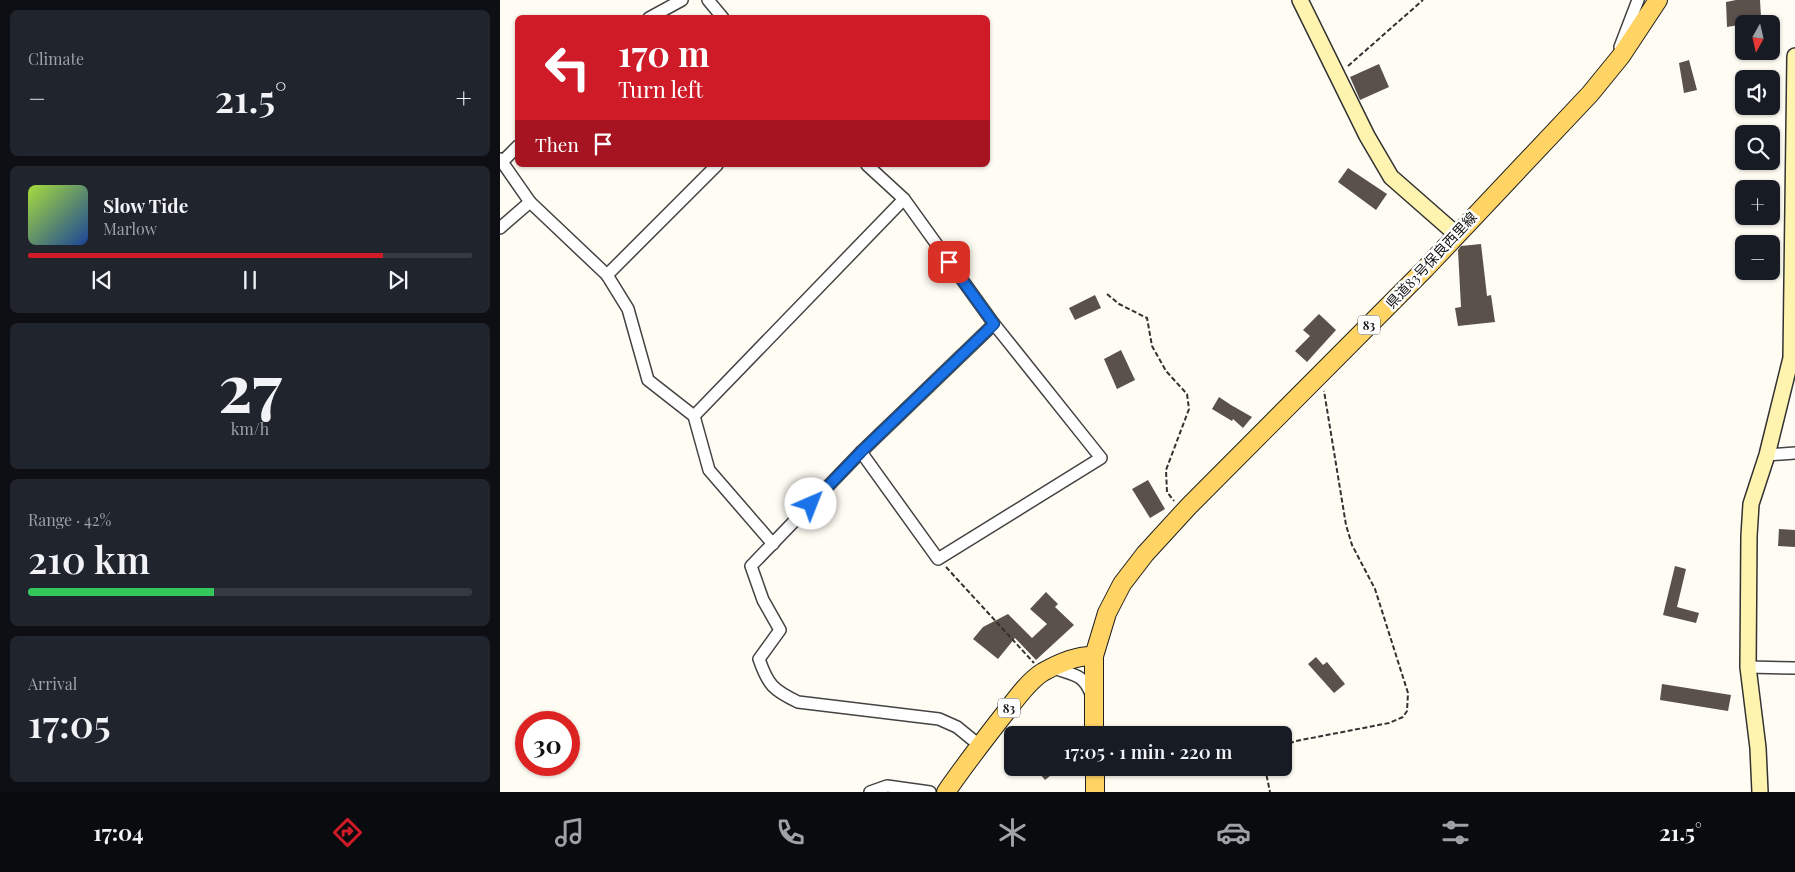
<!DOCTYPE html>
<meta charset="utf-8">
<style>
body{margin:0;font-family:"Playfair Display","Noto Sans JP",serif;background:#20242c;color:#f1f3f6;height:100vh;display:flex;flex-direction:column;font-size:19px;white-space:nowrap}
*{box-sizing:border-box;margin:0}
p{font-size:16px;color:#9ea1a6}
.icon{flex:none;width:28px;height:28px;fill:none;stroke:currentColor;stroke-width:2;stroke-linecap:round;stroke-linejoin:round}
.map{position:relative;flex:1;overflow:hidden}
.side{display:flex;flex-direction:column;gap:10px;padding:10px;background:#0d0f14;width:500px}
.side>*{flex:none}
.top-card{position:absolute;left:15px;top:15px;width:475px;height:152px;border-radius:8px;box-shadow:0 1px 4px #0004;background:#cf1a28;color:#fff;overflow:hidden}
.needle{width:32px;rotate:188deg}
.tools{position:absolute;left:1235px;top:15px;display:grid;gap:10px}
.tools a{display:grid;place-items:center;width:45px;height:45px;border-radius:8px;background:#171b24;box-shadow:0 1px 4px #0004;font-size:25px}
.speed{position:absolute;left:15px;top:711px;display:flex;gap:10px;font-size:25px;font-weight:700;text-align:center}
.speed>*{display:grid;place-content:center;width:65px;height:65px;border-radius:50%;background:#171b24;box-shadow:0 1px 4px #0004;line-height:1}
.speed .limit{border:8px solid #d22;background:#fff;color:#111}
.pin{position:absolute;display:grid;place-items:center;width:42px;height:42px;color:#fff;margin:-21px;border-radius:10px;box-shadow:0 2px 8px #0006}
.me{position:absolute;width:55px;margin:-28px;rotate:44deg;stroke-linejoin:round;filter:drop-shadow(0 0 4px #0008)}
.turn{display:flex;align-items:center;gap:18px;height:105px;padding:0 20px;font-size:22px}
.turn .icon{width:65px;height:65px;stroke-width:2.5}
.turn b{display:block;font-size:35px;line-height:42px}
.then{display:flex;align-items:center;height:48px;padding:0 20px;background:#0003;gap:10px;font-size:19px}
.big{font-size:38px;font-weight:600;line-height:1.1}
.side .card{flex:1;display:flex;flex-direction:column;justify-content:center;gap:8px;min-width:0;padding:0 18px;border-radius:8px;background:#20242c}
.side .dial{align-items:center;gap:0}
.dial b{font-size:65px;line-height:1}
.song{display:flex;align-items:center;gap:15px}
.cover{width:60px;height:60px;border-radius:8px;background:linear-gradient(135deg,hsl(80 70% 55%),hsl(220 70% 35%))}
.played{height:5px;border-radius:2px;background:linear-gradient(90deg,#cf1a28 80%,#363941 80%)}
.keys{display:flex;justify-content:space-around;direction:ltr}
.heat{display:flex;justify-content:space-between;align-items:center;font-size:28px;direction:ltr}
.charge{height:8px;border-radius:4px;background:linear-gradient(90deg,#34c759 42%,#363941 0)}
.trip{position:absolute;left:504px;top:726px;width:288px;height:50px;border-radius:8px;background:#171b24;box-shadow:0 1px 4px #0004;font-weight:600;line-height:50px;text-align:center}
.dock{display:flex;height:80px;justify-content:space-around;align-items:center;background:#090b0e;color:#9ea1a6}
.dock .icon{width:35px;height:35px}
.dock .current{color:#cf1a28}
.dock b{font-size:22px;color:#f1f3f6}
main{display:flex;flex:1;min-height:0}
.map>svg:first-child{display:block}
</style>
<main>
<section class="side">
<div class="card"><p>Climate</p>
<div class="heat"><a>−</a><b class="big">21.5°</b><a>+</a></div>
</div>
<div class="card">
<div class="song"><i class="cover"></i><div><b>Slow Tide</b><p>Marlow</p></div></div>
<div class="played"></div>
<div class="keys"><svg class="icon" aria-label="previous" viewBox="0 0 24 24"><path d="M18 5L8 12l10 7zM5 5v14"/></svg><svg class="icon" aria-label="pause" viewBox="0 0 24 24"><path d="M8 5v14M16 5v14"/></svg><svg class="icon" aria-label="next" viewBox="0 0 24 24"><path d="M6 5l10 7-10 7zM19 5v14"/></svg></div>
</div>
<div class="card dial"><b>27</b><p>km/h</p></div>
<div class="card"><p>Range · 42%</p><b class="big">210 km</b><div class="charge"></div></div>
<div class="card"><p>Arrival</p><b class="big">17:05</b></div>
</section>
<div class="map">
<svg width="1295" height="792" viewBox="0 0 1295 792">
<rect width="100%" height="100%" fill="#fffcf4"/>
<g fill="#5a514b">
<path d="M1236,0H1260L1261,17L1238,18L1239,25L1227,27L1226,2Z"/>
<path d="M1189,60L1197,90L1184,93L1179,63Z"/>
<path d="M879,64L889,87L860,100L850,77Z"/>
<path d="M848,168L887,194L876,210L838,182Z"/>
<path d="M981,244L987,296L991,295L995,322L958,326L955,308L961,307L958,250L961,246Z"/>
<path d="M595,295L601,308L575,320L569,308Z"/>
<path d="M819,314L836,330L807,362L795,351L810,336L803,330Z"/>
<path d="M621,350L635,380L617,389L604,359Z"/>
<path d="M719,397L731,405L752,417L743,428L733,419L732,421L712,409Z"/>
<path d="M648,480L665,509L650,518L632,489Z"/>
<path d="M1279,529L1295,530V547L1278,546Z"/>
<path d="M1175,566L1186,569L1177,607L1199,613L1196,623L1163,615Z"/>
<path d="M546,592L558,604L555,607L574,625L536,660L515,638L498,659L473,639L483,627L508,614L532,638L547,624L530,609Z"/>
<path d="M816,657L823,665L827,662L845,684L834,693L808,664Z"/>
<path d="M1162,684L1231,695L1228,711L1160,700Z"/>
<path d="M535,768H560L545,780Z"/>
</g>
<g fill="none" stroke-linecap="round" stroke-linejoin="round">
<defs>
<g id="street">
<path d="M208,0L223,18"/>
<path d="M149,18L182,0"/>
<path d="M1120,47L1138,0"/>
<path d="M0,159L30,202L0,228"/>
<path d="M3,161L18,146"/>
<path d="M30,202L107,275L128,309L148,380L194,416L209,470L273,544"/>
<path d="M107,275L217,165"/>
<path d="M194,416L404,199"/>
<path d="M361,452L438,559L601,458L494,324L404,199L367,165"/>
<path d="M1267,455L1295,453"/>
<path d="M1248,667L1295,668"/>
<path d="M554,668C572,675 583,673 591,694"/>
<path d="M479,745L457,727L439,719L298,702C273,690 268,685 259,659L280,630L263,600L251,566L361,452L494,324"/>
<path d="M370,792L387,786L430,792"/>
</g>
<g id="secondary">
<path d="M800,0L867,136L891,177L956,234"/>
<path d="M1260,792L1258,748L1248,667L1249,536L1251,504L1267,455L1291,358L1295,56"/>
</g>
<g id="primary">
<path d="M594,735V656L607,613L622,584L645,554L689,506L925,269L1090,94L1121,56L1158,0"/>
<path d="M595,768V792"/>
<path d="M446,792C466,763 487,736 509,708C518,696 530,680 543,672C557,664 578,655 594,656"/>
</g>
</defs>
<use href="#street" stroke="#434343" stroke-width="14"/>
<use href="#secondary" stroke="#323232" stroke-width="18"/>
<use href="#primary" stroke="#212121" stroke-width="20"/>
<g stroke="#323232" stroke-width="2" stroke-dasharray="5 2.5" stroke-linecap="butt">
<path d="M848,66L923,0"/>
<path d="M607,294L619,304L647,318L652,346L666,371L687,394L689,409L666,470L667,492L674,501"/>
<path d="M446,567L534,663"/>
<path d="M782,746L796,741L889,723L903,717L907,711L908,693L875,589L852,545L846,525L824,391"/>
<path d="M765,768L770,792"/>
</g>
<use href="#street" stroke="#fff" stroke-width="11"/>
<use href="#secondary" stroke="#fff4af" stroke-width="15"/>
<use href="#primary" stroke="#ffd464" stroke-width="18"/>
</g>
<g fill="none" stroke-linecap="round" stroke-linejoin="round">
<defs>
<path id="route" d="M311,504L361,452L494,324L449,262"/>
</defs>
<use href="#route" stroke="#114b97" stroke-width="12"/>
<use href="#route" stroke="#1a73e8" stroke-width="9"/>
</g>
<g text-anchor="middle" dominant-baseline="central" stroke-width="5" stroke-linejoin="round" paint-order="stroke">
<g fill="#fff" stroke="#585858" stroke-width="1">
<rect x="858" y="315.5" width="22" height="19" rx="4"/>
<rect x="498" y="698.5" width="22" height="19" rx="4"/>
</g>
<g font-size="12" font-weight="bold" fill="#101010">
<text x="869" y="325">83</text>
<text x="509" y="708">83</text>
</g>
<g font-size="14" fill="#101010" stroke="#fff">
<text transform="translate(931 260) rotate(-47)">県道83号保良西里線</text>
</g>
</g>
</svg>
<div class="tools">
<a><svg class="needle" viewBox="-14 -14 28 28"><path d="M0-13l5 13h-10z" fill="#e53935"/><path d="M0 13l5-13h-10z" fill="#9ea1a6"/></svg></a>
<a><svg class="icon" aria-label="sound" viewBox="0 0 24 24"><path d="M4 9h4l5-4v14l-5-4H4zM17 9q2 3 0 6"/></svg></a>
<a><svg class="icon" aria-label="search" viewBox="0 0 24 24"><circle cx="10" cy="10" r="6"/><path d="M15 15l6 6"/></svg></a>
<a>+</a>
<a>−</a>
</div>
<div class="speed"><div class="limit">30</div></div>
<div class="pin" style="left:449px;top:262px;background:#d93025"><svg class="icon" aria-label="arrive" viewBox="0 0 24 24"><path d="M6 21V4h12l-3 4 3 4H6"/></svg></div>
<svg class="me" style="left:311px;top:504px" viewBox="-20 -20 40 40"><circle r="19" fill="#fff"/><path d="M0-13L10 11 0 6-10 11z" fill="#1a73e8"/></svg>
<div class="trip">17:05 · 1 min · 220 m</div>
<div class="top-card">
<div class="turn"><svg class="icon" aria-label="left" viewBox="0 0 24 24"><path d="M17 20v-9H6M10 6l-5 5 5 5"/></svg><div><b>170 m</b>Turn left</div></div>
<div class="then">Then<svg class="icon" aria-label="arrive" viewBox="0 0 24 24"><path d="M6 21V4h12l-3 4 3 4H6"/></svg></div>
</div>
</div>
</main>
<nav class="dock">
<b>17:04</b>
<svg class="icon current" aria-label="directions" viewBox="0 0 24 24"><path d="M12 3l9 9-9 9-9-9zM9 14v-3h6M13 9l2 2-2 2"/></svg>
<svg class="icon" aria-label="music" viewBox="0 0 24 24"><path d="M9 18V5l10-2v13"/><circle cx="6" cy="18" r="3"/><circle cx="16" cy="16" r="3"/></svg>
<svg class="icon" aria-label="phone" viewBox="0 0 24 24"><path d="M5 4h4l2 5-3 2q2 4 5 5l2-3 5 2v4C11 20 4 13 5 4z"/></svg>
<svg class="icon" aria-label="climate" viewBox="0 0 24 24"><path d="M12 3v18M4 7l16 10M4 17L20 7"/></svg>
<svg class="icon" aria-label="car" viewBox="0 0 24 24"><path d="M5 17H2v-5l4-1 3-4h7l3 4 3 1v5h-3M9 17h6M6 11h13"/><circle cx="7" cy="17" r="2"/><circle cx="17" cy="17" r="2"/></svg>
<svg class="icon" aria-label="filters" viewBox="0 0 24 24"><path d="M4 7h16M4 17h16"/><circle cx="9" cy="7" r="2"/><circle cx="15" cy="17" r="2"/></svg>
<b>21.5°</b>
</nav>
